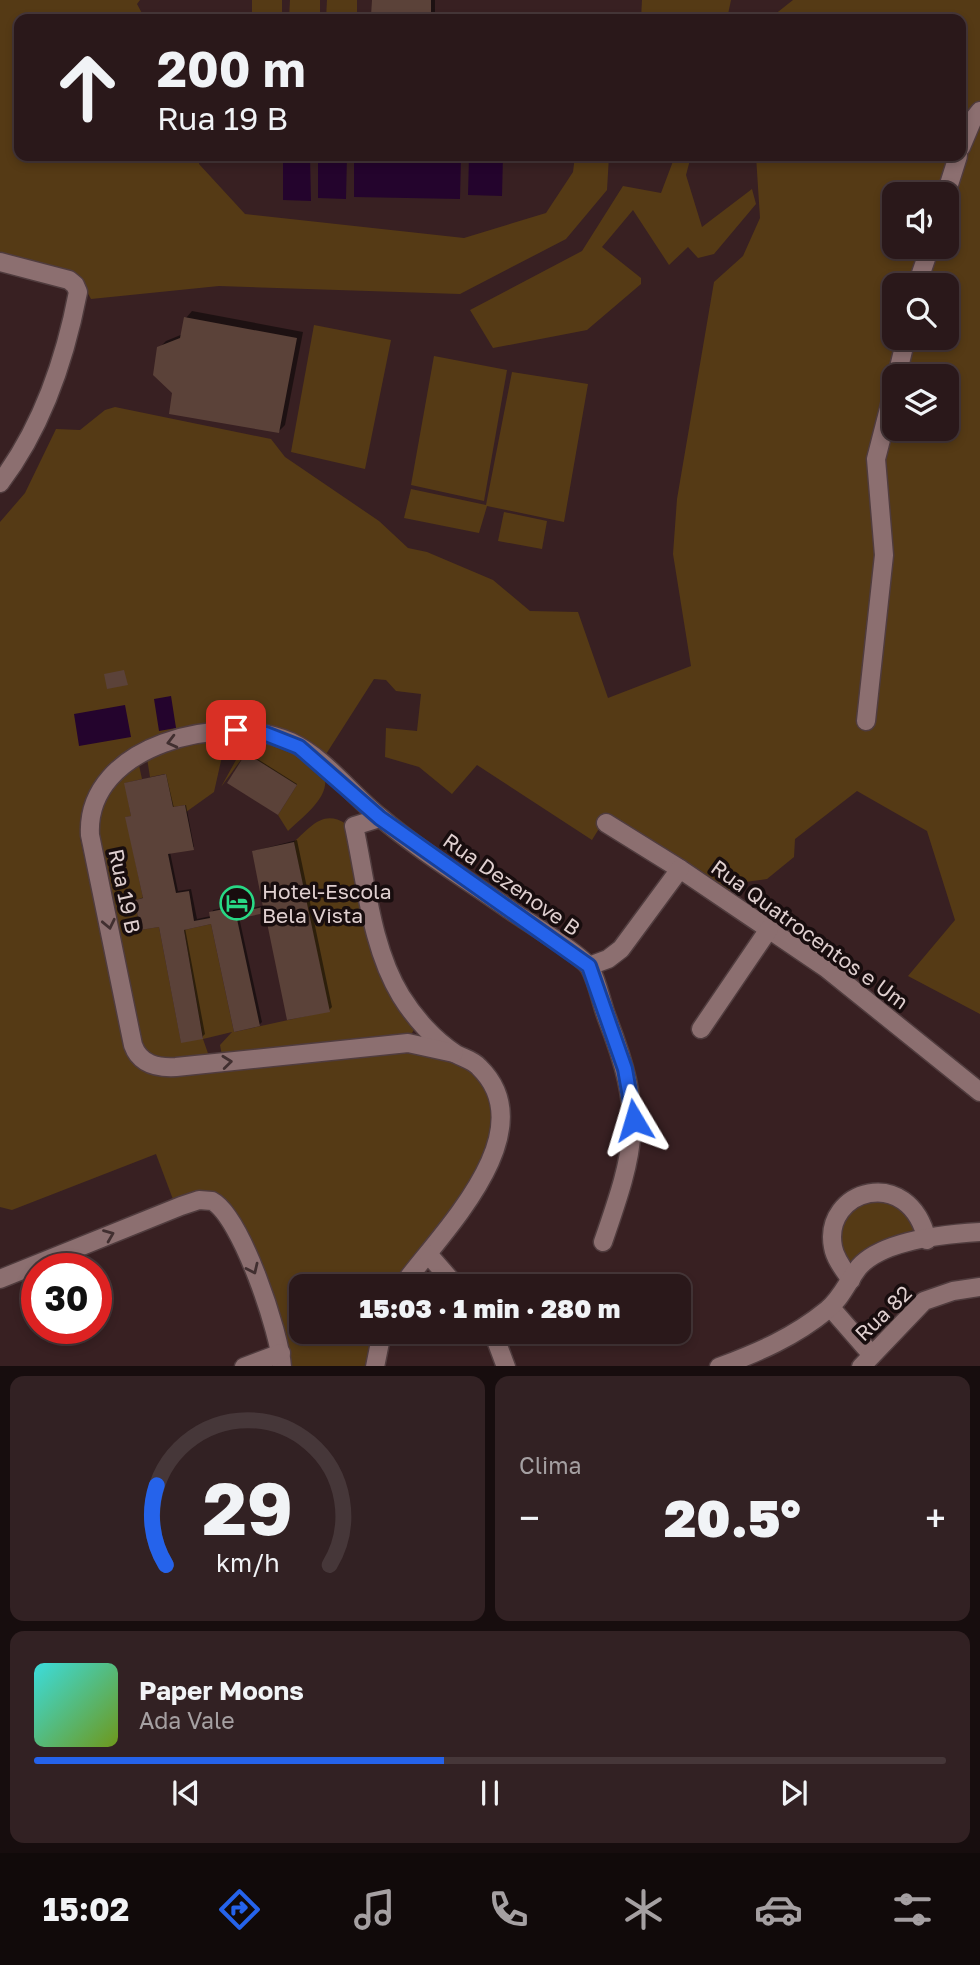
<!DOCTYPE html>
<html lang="pt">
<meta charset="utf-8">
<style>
body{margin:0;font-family:"Golos Text",sans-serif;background:#322123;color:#f1f3f6;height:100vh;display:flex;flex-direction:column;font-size:26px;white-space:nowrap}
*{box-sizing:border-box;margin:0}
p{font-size:23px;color:#a5a0a2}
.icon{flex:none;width:38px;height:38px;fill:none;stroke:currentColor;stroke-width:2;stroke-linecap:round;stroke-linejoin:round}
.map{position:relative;height:1366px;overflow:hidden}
.drawer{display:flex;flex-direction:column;gap:10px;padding:10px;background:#170d0e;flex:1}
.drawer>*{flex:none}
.hud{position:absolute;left:14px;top:14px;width:952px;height:147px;border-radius:14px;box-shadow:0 4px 10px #0003,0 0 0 2px #463739;background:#2a181a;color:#f1f3f6;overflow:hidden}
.buttons{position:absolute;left:882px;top:182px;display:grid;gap:14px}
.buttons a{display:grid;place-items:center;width:77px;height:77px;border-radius:14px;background:#2a181a;box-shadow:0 4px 10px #0003,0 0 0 2px #463739;font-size:35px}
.speed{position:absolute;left:21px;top:1253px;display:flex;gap:14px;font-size:35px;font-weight:700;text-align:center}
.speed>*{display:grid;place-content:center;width:91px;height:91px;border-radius:50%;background:#2a181a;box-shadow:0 4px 10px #0003,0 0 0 2px #463739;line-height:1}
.speed .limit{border:10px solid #d22;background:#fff;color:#111}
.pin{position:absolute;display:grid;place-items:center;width:60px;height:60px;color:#fff;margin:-30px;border-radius:14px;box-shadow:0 4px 10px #0006}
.me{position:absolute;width:77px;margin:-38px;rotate:353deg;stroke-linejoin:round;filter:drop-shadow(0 0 5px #0008)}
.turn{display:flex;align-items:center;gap:24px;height:147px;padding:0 28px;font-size:32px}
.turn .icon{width:91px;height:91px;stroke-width:2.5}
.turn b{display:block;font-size:49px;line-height:60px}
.big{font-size:52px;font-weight:800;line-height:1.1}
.drawer .card{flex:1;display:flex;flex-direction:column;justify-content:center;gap:10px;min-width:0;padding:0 24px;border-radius:14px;background:#322123}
.drawer .dial{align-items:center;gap:0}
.dial svg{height:182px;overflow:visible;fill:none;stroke:#463739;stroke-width:7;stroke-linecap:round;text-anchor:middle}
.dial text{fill:#f1f3f6;stroke:none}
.song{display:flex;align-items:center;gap:21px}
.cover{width:84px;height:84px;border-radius:10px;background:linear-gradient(135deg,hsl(180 70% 55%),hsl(80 70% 35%))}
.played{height:7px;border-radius:4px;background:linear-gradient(90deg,#2563eb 45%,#463739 45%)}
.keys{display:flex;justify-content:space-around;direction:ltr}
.heat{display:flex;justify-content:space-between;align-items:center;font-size:38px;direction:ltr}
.drawer .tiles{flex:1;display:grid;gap:10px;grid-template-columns:1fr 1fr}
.card:last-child{grid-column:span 2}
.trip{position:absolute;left:289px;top:1274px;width:402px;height:70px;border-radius:14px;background:#2a181a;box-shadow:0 4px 10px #0003,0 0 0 2px #463739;font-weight:800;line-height:70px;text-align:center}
.tabs{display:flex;height:112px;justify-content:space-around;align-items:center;background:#110a0a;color:#a5a0a2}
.tabs .icon{width:49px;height:49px}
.tabs .current{color:#2563eb}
.tabs b{font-size:32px;color:#f1f3f6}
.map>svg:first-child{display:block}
</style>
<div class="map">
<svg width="980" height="1367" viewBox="0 0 980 1367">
<rect width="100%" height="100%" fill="#382022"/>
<g fill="#553a15" fill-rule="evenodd">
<path d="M0,0H140L137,4L145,19H19V156H199V164L245,214L464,238L546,213L573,172L575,156H609L607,190L566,239L460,294L219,286L91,299L79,277L0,257Z"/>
<rect x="252" y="0" width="30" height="19"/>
<path d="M290,0H320V19H289Z"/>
<path d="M327,0H357V19H326Z"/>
<path d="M642,0H731L727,19H641Z"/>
<path d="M793,0H980V1014L908,976L955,920L927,831L857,791L795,839L794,857L767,879L745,882L724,893L608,814L592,840L477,765L452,794L419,767L385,757L386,728L417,731L421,694L396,691L386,680L374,679L321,762L228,728L104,775L82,810L80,838L125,1039L166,1074C215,1070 265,1067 314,1062C356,1057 404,1048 446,1057C476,1065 500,1100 492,1131C479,1185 425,1240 393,1286H301V1332H373L367,1366H287C280,1334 247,1204 216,1193C204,1189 186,1198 174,1202L156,1154L12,1210L0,1207V522L25,493L56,429L80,430L105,410L115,407L271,439L285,457L379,521L408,548L427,552L493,580L530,611L578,612L608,698L691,666L673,554L677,499L714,282L743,256L760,218L756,156H961V19H769ZM894,194H947V247H894ZM894,285H947V338H894ZM894,376H947V429H894Z"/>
<path d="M675,156H691L686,175L702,227L752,189L756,204L714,254L698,258L688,247L669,265L633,210L602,247L641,278V284L587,330L493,348L470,310L582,251L623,186L661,193Z"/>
<path d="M314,325L391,340L365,469L291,452Z"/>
<path d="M434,356L507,370L484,501L411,485Z"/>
<path d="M512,372L588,384L564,522L487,506L479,533L404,518L411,489L486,505Z"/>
<path d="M504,512L547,521L542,549L498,541Z"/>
<path d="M271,740H281L324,773C332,797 303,816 288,831L278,815L297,785L246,753L221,787L241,751Z"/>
<path d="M217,741L223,752L214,792L186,812L185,805L173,807L165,774L150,777L146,752Z"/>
<path d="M137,756L142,779L125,783L131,816L126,817L143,898L135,900L140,930L159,927L181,1042L203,1038L184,930L211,924L234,1032L329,1011L294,842C311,827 323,809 346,824L366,896L415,1028L409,1038L223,1061L220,1045L232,1032L203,1039L211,1062L173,1065L140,1054L92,812Z"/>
<path d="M869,1198L900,1201L914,1230L872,1245L847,1265C834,1221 832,1224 869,1198Z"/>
</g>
<g fill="#24042d">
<path d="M283,156H310L311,201L283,200Z"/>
<path d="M318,156H347L346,199L318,198Z"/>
<path d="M354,156H461L460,199L354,197Z"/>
<path d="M469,156H503L502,196L468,195Z"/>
<path d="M171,696L176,728L159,731L154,699Z"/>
<path d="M125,705L131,737L79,746L74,714Z"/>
</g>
<g fill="#0007">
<path d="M374,0H435V12L430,17Z"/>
<path d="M192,311L303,332L285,425L278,432L174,392L159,348L166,341L183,334L186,318Z"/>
<path d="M248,753L297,784L278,813L229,782Z"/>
<path d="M166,774L174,808L186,805L194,847L170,852L178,891L191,889L197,919L211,916L213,910L237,905L238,911L265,905L254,851L297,840L332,1007L329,1010L266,911L239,917L262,1022L259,1025L213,922L185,928L205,1034L202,1037L160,925L137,900L144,897L127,783Z"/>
</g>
<g fill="#5b4239">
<path d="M372,0H431V19L371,16Z"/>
<path d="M184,317L297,338L279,433L169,414L172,393L153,375L157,347L180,338Z"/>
<path d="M124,670L128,685L107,689L104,674Z"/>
<path d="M246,753L297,785L278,815L227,783Z"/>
<path d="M166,774L173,807L185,805L194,850L168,854L176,893L189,891L194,921L210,918L209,912L234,907L235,913L263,907L252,851L294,842L330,1012L287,1020L265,913L237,919L260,1026L234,1032L211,924L184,930L203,1039L181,1043L159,927L140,930L135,900L143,898L125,817L131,816L124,783Z"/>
</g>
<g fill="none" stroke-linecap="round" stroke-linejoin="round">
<defs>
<g id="minor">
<path d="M961,147L972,121L980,111"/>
<path d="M946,194L958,156"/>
<path d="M0,262L69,280L75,285L78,292C65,360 41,429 0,483"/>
<path d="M917,285L930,247"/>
<path d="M897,376L906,338"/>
<path d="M866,721L884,555L876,459L894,389"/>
<path d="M380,818L354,826C366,881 371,947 401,996C414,1017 434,1040 456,1054C463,1058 473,1060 479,1067C546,1132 441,1233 402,1286"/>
<path d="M606,823L680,869L826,968L980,1092"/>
<path d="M589,966L608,959L621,949L680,869"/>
<path d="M701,1029L769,929"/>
<path d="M454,1053L408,1043L176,1067C158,1068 140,1065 133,1045L90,835C85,744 224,712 291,742C325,758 351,794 380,817C421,852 469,881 513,912C528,922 583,956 590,968C598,983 601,1002 607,1018C645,1115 636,1147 603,1242"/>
<path d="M428,1254L456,1286"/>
<path d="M0,1279L181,1206L199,1200L212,1201C241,1216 280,1333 282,1367"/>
<path d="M851,1280C844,1270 835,1259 833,1247C822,1190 909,1163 927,1240"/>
<path d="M831,1308L872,1355"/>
<path d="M493,1332L506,1367"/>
<path d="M244,1367L281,1353"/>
<path d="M375,1367L382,1332"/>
<path d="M719,1367C759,1352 794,1337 827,1310C841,1299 848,1281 859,1267C883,1240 946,1234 980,1232"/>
<path d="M861,1367L924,1301L953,1291L980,1287"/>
</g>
</defs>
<use href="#minor" stroke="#503c3e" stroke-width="21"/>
<use href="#minor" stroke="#8c6f70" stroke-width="18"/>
</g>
<defs><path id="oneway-chevron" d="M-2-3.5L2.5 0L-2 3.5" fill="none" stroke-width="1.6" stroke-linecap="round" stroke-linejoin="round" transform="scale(1.75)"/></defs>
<g stroke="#412f30">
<use href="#oneway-chevron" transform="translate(172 742) rotate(166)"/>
<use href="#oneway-chevron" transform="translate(109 924) rotate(78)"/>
<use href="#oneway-chevron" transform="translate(227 1062) rotate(-6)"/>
<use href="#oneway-chevron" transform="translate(109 1235) rotate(-22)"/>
<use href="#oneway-chevron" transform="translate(253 1269) rotate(65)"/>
</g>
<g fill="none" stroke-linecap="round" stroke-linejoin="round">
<defs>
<path id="route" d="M236,730L266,734L299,747L380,818L589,966L625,1069L634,1120"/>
</defs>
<use href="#route" stroke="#184099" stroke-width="18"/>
<use href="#route" stroke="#2563eb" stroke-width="12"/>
</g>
<defs>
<symbol id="hotel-ring" viewBox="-11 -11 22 22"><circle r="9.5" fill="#180d0e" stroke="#28d885" stroke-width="1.5"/><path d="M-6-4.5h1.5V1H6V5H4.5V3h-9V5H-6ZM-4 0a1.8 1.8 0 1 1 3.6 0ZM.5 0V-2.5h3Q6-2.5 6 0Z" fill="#28d885"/></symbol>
</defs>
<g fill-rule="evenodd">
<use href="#hotel-ring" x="218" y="884" width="38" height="38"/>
</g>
<g text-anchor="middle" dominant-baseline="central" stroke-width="7" stroke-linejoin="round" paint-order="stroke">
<g font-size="21" fill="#dfcfcf" stroke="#180d0e">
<text transform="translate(512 884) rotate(35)">Rua Dezenove B</text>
<text transform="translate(125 891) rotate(78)">Rua 19 B</text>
<text transform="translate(810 934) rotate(36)">Rua Quatrocentos e Um</text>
<text transform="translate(883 1313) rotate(-44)">Rua 82</text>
</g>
<g font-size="21" fill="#dfcfcf" stroke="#180d0e" text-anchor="start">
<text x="262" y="891">Hotel-Escola<tspan x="262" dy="24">Bela Vista</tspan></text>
</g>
</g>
</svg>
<div class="buttons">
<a><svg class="icon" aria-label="sound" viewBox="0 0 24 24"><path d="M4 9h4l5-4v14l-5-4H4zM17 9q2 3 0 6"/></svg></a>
<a><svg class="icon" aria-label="search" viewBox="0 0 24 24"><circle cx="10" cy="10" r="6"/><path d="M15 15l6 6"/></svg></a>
<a><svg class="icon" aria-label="layers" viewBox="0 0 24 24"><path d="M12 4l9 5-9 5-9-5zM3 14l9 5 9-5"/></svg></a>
</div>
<div class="speed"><div class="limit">30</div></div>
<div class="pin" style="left:236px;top:730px;background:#d93025"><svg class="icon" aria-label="arrive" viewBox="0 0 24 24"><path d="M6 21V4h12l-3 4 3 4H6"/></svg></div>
<svg class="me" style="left:634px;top:1120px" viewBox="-20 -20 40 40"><path d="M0-17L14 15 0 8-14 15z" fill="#2563eb" stroke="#fff" stroke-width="4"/></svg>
<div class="trip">15:03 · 1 min · 280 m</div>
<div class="hud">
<div class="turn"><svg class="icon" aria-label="ahead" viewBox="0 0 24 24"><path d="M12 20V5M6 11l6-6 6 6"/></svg><div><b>200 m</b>Rua 19 B</div></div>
</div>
</div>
<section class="drawer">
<div class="tiles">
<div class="card dial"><svg viewBox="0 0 100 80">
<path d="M14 69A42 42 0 1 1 86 69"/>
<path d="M14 69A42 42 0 0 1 10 34" stroke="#2563eb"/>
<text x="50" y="56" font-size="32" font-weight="700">29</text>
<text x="50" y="72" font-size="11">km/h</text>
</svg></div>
<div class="card"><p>Clima</p>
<div class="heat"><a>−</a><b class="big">20.5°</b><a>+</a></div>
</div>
<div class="card">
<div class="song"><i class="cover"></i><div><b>Paper Moons</b><p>Ada Vale</p></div></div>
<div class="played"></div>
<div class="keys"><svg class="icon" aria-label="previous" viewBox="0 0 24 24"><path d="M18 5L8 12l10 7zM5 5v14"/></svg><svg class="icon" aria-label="pause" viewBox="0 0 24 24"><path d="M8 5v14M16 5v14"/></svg><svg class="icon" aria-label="next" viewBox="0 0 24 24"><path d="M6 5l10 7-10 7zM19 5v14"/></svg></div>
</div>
</div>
</section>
<nav class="tabs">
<b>15:02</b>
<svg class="icon current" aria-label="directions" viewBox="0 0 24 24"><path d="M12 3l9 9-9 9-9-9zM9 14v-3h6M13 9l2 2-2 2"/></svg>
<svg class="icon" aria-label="music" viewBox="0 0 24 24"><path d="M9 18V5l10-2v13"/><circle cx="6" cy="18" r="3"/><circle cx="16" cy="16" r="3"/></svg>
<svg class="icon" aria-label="phone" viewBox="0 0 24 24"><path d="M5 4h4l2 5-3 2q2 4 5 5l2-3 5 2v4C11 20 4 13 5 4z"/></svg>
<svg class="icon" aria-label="climate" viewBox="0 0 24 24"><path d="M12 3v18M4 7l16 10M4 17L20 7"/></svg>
<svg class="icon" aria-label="car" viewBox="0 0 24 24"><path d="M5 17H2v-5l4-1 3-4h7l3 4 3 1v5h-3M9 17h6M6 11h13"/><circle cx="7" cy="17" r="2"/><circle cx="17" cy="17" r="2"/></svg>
<svg class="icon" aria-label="filters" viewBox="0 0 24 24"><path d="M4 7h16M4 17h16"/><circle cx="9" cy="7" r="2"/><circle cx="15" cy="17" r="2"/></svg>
</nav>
